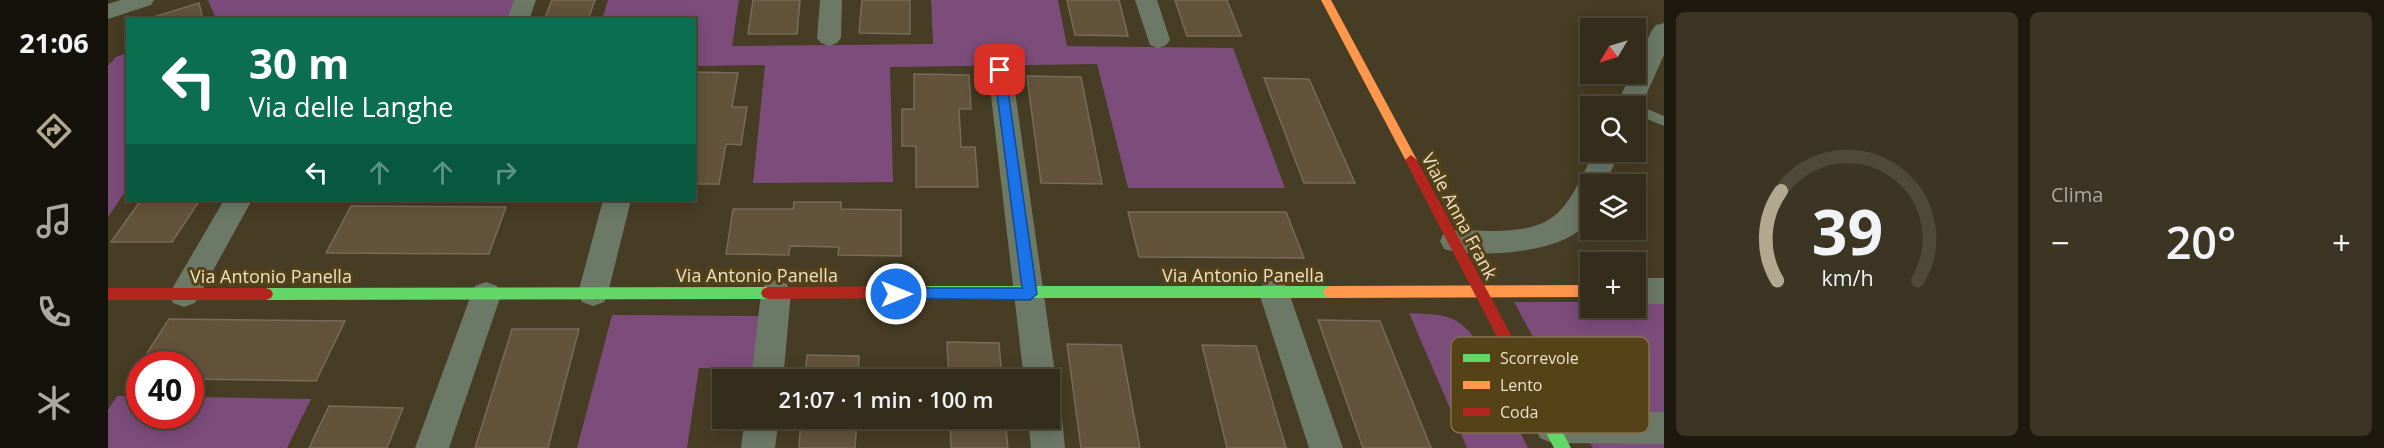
<!DOCTYPE html>
<html lang="it">
<meta charset="utf-8">
<style>
body{margin:0;font-family:"Open Sans",sans-serif;background:#3d3524;color:#f1f3f6;height:100vh;display:flex;flex-direction:column;font-size:22px;white-space:nowrap}
*{box-sizing:border-box;margin:0}
p{font-size:20px;color:#aaa8a3}
.icon{flex:none;width:33px;height:33px;fill:none;stroke:currentColor;stroke-width:2;stroke-linecap:round;stroke-linejoin:round}
.map{position:relative;flex:1;overflow:hidden}
.details{display:flex;flex-direction:column;gap:12px;padding:12px;background:#1d190f;width:720px}
.details>*{flex:none}
.guide{position:absolute;left:18px;top:18px;width:570px;height:183px;border-radius:0px;box-shadow:0 3px 15px #0003,0 0 0 2px #4f493a;background:#0b6e4f;color:#fff;overflow:hidden}
.needle{width:39px;rotate:232deg}
.buttons{position:absolute;left:1472px;top:18px;display:grid;gap:12px}
.buttons a{display:grid;place-items:center;width:66px;height:66px;border-radius:0px;background:#352d1b;box-shadow:0 3px 15px #0003,0 0 0 2px #4f493a;font-size:30px}
.speed{position:absolute;left:18px;top:351px;display:flex;gap:12px;font-size:30px;font-weight:700;text-align:center}
.speed>*{display:grid;place-content:center;width:78px;height:78px;border-radius:50%;background:#352d1b;box-shadow:0 3px 15px #0003,0 0 0 2px #4f493a;line-height:1}
.speed .limit{border:9px solid #d22;background:#fff;color:#111}
.pin{position:absolute;display:grid;place-items:center;width:51px;height:51px;color:#fff;margin:-26px;border-radius:12px;box-shadow:0 3px 9px #0006}
.me{position:absolute;width:66px;margin:-33px;rotate:90deg;stroke-linejoin:round;filter:drop-shadow(0 0 4px #0008)}
.turn{display:flex;align-items:center;gap:21px;height:126px;padding:0 24px;font-size:27px}
.turn .icon{width:78px;height:78px;stroke-width:2.5}
.turn b{display:block;font-size:42px;line-height:51px}
.lanes{display:flex;align-items:center;height:57px;padding:0 24px;background:#0003;justify-content:center;gap:30px;direction:ltr}
.lanes .off{opacity:.35}
.big{font-size:45px;font-weight:600;line-height:1.1}
.details .card{flex:1;display:flex;flex-direction:column;justify-content:center;gap:9px;min-width:0;padding:0 21px;border-radius:9px;background:#3d3524}
.details .dial{align-items:center;gap:0}
.dial svg{height:156px;overflow:visible;fill:none;stroke:#4f493a;stroke-width:7;stroke-linecap:round;text-anchor:middle}
.dial text{fill:#f1f3f6;stroke:none}
.heat{display:flex;justify-content:space-between;align-items:center;font-size:33px;direction:ltr}
.details .tiles{flex:1;display:grid;gap:12px;grid-template-columns:repeat(2,1fr)}
.trip{position:absolute;left:604px;top:369px;width:348px;height:60px;border-radius:0px;background:#352d1b;box-shadow:0 3px 15px #0003,0 0 0 2px #4f493a;font-weight:600;line-height:60px;text-align:center}
main{display:flex;flex:1;min-height:0}
.tab-bar{display:flex;flex-direction:column;width:108px;justify-content:space-around;align-items:center;background:#15120b;color:#aaa8a3}
.tab-bar .icon{width:42px;height:42px}
.tab-bar .on{color:#b2a78f}
.tab-bar b{font-size:27px;color:#f1f3f6}
.map>svg:first-child{display:block}
</style>
<main>
<nav class="tab-bar">
<b>21:06</b>
<svg class="icon on" aria-label="directions" viewBox="0 0 24 24"><path d="M12 3l9 9-9 9-9-9zM9 14v-3h6M13 9l2 2-2 2"/></svg>
<svg class="icon" aria-label="music" viewBox="0 0 24 24"><path d="M9 18V5l10-2v13"/><circle cx="6" cy="18" r="3"/><circle cx="16" cy="16" r="3"/></svg>
<svg class="icon" aria-label="phone" viewBox="0 0 24 24"><path d="M5 4h4l2 5-3 2q2 4 5 5l2-3 5 2v4C11 20 4 13 5 4z"/></svg>
<svg class="icon" aria-label="climate" viewBox="0 0 24 24"><path d="M12 3v18M4 7l16 10M4 17L20 7"/></svg>
</nav>
<div class="map">
<svg width="1556" height="448" viewBox="0 0 1556 448">
<rect width="100%" height="100%" fill="#473c24"/>
<g fill="#7c4c7a">
<path d="M100,0H408L400,20L108,19Z"/>
<path d="M500,0H631L624,46L825,44L823,0H950L959,46L1125,48L1177,188H1020L989,64L782,67L785,182L645,183L657,65L587,66L586,20H494Z"/>
<path d="M19,53V189L0,217V66L8,57Z"/>
<path d="M1406,302H1482V308H1527V302H1556V448H1485Z"/>
<path d="M1301,313C1328,315 1346,312 1364,335L1420,448H1359Z"/>
<path d="M504,315L651,316L645,369L591,368L579,448H469Z"/>
<path d="M9,396H31L32,416H82L83,397L203,399L179,448H0V410Z"/>
</g>
<g fill="#63533b" stroke="#776b5a" stroke-width="1.5">
<path d="M444,0H487L480,20H436Z"/>
<path d="M645,0H692L689,34H640Z"/>
<path d="M754,0H802V34L751,33Z"/>
<path d="M959,0H1011L1020,36L967,35Z"/>
<path d="M1067,0H1119L1133,36H1079Z"/>
<path d="M91,3L95,20H39V19Z"/>
<path d="M586,72L630,73L624,107H639L633,145L618,144L611,184H586Z"/>
<path d="M806,74L861,75L863,109H851L853,147H867L870,187H808V146H794V109H806Z"/>
<path d="M919,76L973,77L994,184L933,183Z"/>
<path d="M1156,78L1201,79L1247,183H1196Z"/>
<path d="M33,200H92L64,242H3Z"/>
<path d="M686,202H733V209L793,210V256L730,255L731,247L682,246L681,255L618,254L625,209H685Z"/>
<path d="M243,206L398,207L381,254L218,253Z"/>
<path d="M1020,212H1178L1196,258L1031,257Z"/>
<path d="M61,319L237,321L208,381L82,379V364H32Z"/>
<path d="M1210,320L1272,321L1323,448H1255Z"/>
<path d="M404,329H471L440,448H367Z"/>
<path d="M839,342L891,343L894,380H841Z"/>
<path d="M959,344L1013,345L1032,448H973Z"/>
<path d="M1094,345L1148,346L1178,448H1119Z"/>
<path d="M699,355L751,356L750,380H697Z"/>
<path d="M221,406L295,408L279,448H201Z"/>
<path d="M693,418H749L747,448H691Z"/>
<path d="M842,418H897L900,448H843Z"/>
</g>
<g fill="none" stroke-linecap="round" stroke-linejoin="round">
<path fill="#6c7967" fill-rule="evenodd" d="M1527,104L1556,116V126L1527,114V106H1522Z"/>
<g fill="#6c7967" fill-rule="evenodd">
<path d="M13,0H46L43,5L0,19V4Z"/>
<path d="M406,0H428L421,20H399Z"/>
<path d="M712,0H734L733,38L729,43L721,46L713,43L709,38Z"/>
<path d="M1027,0H1049L1062,40L1058,45L1050,48L1042,45Z"/>
<path d="M1556,23V55L1533,106L1527,113V106H1508L1523,74H1527V66L1544,30L1548,25Z"/>
<path d="M892,62L901,64L904,70L948,380L942,391V380H916L880,70L883,64Z"/>
<path d="M1486,152H1512L1497,184H1482C1482,194 1485,208 1481,217C1468,254 1367,259 1336,249L1332,241L1336,233C1351,228 1366,231 1382,231C1452,231 1458,209 1486,152Z"/>
<path d="M116,200H144L87,303L76,307L65,303L61,294Z"/>
<path d="M495,200H523L500,293L496,302L485,306L474,302L470,293Z"/>
<rect x="1527" y="278" width="29" height="26"/>
<path d="M668,280L679,284L683,293L675,380H643L653,293L657,284Z"/>
<path d="M1166,280L1177,284L1181,293L1235,448H1201L1151,293L1155,284Z"/>
<path d="M378,282L389,286L393,295L341,448H307L363,295L367,286Z"/>
<path d="M942,404L949,407L954,418L957,448H923L920,418H942Z"/>
<path d="M1444,411L1556,412V444L1444,443L1432,438L1427,427L1432,416Z"/>
<path d="M637,418H671L667,448H633Z"/>
</g>
<g fill="#63d668" fill-rule="evenodd">
<path d="M817,286H1222L1227,288L1229,292L1227,296L1222,298H817L812,296L810,292L812,288Z"/>
<path d="M660,287L665,289L667,293L665,297L660,299L158,300L153,298L151,294L153,290L158,288Z"/>
<path d="M1406,348L1411,350L1463,448H1446L1398,355L1401,350Z"/>
</g>
<g fill="#ff974d" fill-rule="evenodd">
<path d="M1213,0H1223L1309,160L1307,163H1299Z"/>
<path d="M1482,285V297L1222,298L1217,296L1215,292L1217,288L1222,286Z"/>
</g>
<g fill="#b3261e" fill-rule="evenodd">
<path d="M1303,155L1309,160L1411,350L1414,355L1411,360L1406,362L1401,360L1297,160Z"/>
<path d="M817,286L822,288L824,292L822,296L817,298L660,299L655,297L653,293L655,289L660,287Z"/>
<path d="M0,288H158L163,290L165,294L163,298L158,300H0Z"/>
</g>
</g>
<path fill="#1a73e8" stroke="#114b97" stroke-width="1.5" d="M892,66L897,70L929,294L922,300L783,298L781,294L788,288H914L886,70Z"/>
<g text-anchor="middle" dominant-baseline="central" stroke-width="6" stroke-linejoin="round" paint-order="stroke">
<g font-size="18" fill="#ebe0c9" stroke="#554216">
<text transform="translate(1352 216) rotate(62)">Viale Anna Frank</text>
<text x="649" y="275">Via Antonio Panella</text>
<text x="1135" y="275">Via Antonio Panella</text>
<text x="163" y="276">Via Antonio Panella</text>
</g>
</g>
<rect x="1343" y="337" width="198" height="96" rx="9" fill="#554216" stroke="#82714c" stroke-width="1.5"/>
<rect x="1355" y="354" width="27" height="8" fill="#63d668"/>
<rect x="1355" y="381" width="27" height="8" fill="#ff974d"/>
<rect x="1355" y="408" width="27" height="8" fill="#b3261e"/>
<g font-size="16" fill="#ebe0c9">
<text x="1392" y="364">Scorrevole</text>
<text x="1392" y="391">Lento</text>
<text x="1392" y="418">Coda</text>
</g>
</svg>
<div class="buttons">
<a><svg class="needle" viewBox="-14 -14 28 28"><path d="M0-13l5 13h-10z" fill="#e53935"/><path d="M0 13l5-13h-10z" fill="#aaa8a3"/></svg></a>
<a><svg class="icon" aria-label="search" viewBox="0 0 24 24"><circle cx="10" cy="10" r="6"/><path d="M15 15l6 6"/></svg></a>
<a><svg class="icon" aria-label="layers" viewBox="0 0 24 24"><path d="M12 4l9 5-9 5-9-5zM3 14l9 5 9-5"/></svg></a>
<a>+</a>
</div>
<div class="speed"><div class="limit">40</div></div>
<div class="pin" style="left:892px;top:70px;background:#d93025"><svg class="icon" aria-label="arrive" viewBox="0 0 24 24"><path d="M6 21V4h12l-3 4 3 4H6"/></svg></div>
<svg class="me" style="left:788px;top:294px" viewBox="-20 -20 40 40"><circle r="17" fill="#1a73e8" stroke="#fff" stroke-width="3"/><path d="M0-11L8 9 0 5-8 9z" fill="#fff"/></svg>
<div class="trip">21:07 · 1 min · 100 m</div>
<div class="guide">
<div class="turn"><svg class="icon" aria-label="left" viewBox="0 0 24 24"><path d="M17 20v-9H6M10 6l-5 5 5 5"/></svg><div><b>30 m</b>Via delle Langhe</div></div>
<div class="lanes"><svg class="icon" aria-label="left" viewBox="0 0 24 24"><path d="M17 20v-9H6M10 6l-5 5 5 5"/></svg><svg class="icon off" aria-label="ahead" viewBox="0 0 24 24"><path d="M12 20V5M6 11l6-6 6 6"/></svg><svg class="icon off" aria-label="ahead" viewBox="0 0 24 24"><path d="M12 20V5M6 11l6-6 6 6"/></svg><svg class="icon off" aria-label="right" viewBox="0 0 24 24"><path d="M7 20v-9h11M14 6l5 5-5 5"/></svg></div>
</div>
</div>
<section class="details">
<div class="tiles">
<div class="card dial"><svg viewBox="0 0 100 80">
<path d="M14 69A42 42 0 1 1 86 69"/>
<path d="M14 69A42 42 0 0 1 16 23" stroke="#b2a78f"/>
<text x="50" y="56" font-size="32" font-weight="700">39</text>
<text x="50" y="72" font-size="11">km/h</text>
</svg></div>
<div class="card"><p>Clima</p>
<div class="heat"><a>−</a><b class="big">20°</b><a>+</a></div>
</div>
</div>
</section>
</main>
